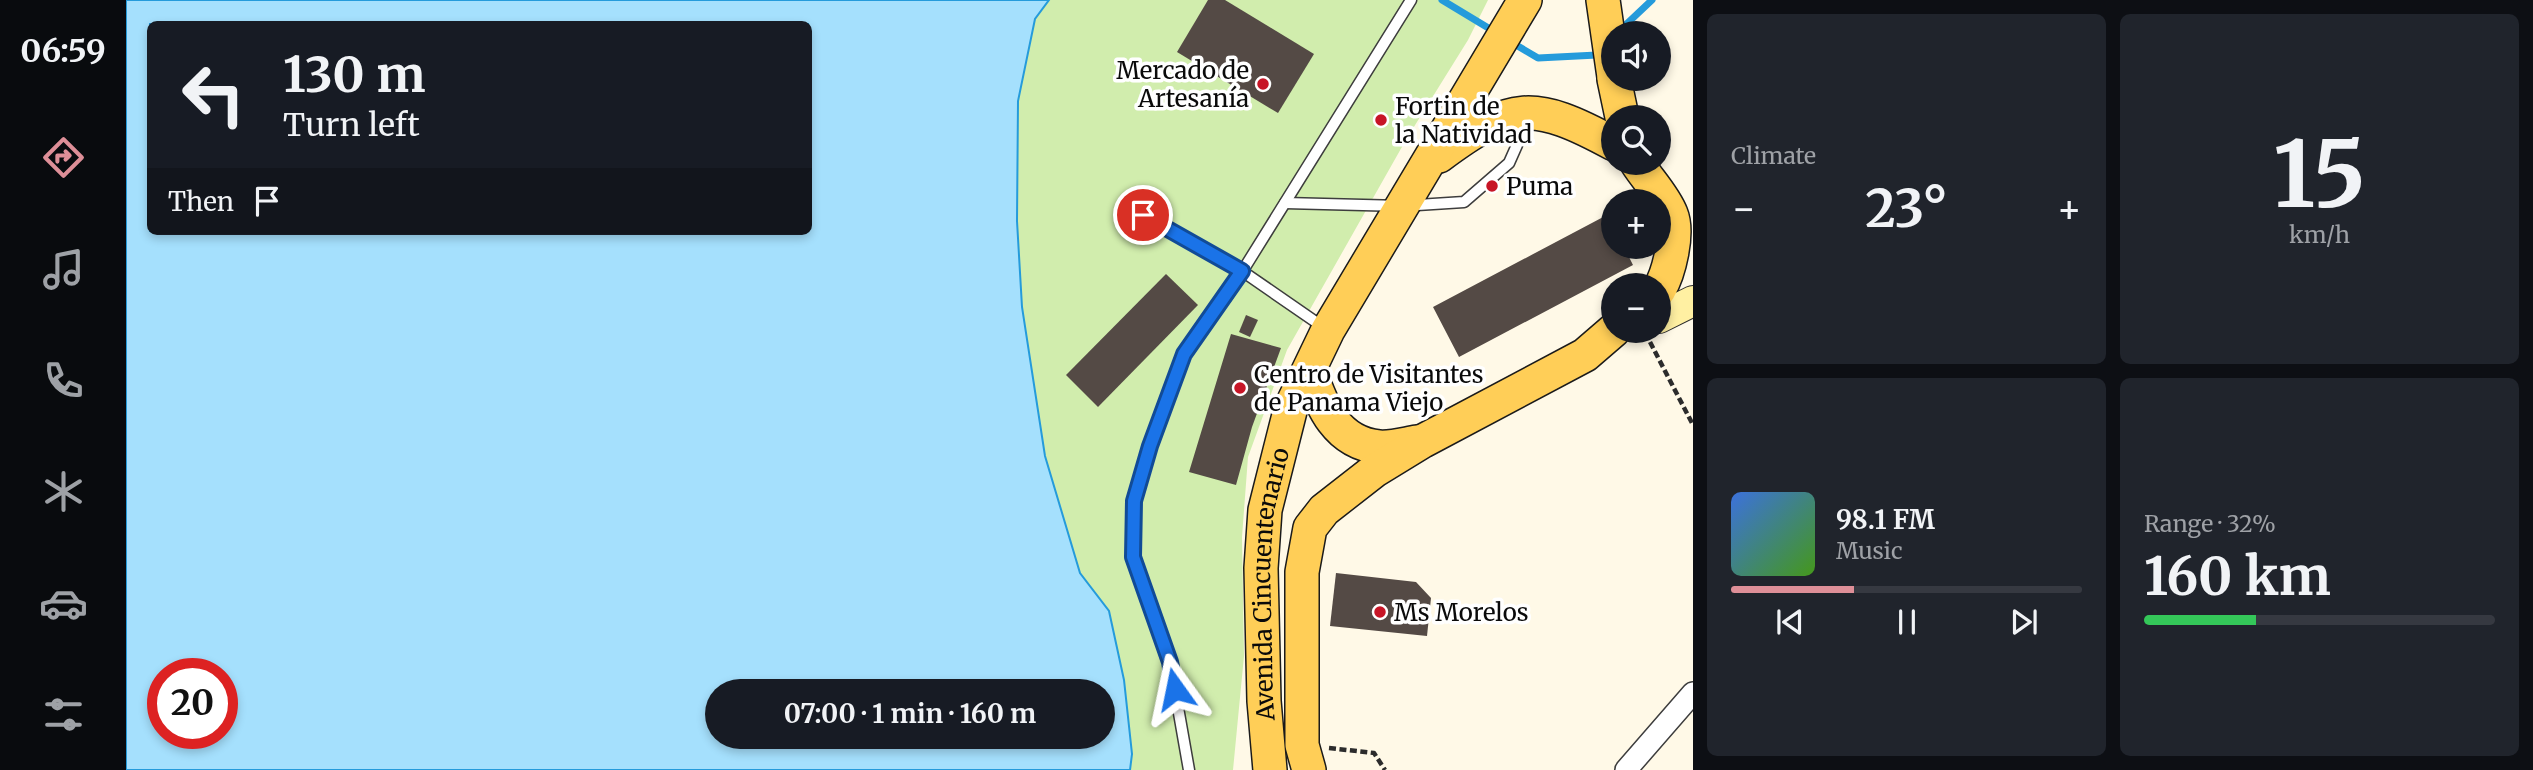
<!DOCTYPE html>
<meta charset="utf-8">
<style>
body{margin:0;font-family:Merriweather,serif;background:#20242c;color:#f1f3f6;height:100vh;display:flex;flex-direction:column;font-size:26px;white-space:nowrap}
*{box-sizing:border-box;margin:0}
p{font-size:23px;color:#9ea1a6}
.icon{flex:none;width:38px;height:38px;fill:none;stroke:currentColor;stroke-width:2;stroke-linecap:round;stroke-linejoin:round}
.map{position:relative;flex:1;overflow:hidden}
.drawer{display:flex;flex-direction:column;gap:14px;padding:14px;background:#0d0f14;width:840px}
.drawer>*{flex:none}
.hud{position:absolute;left:21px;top:21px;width:665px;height:214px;border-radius:10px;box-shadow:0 4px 10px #0003;background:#171b24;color:#f1f3f6;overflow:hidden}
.fabs{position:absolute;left:1475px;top:21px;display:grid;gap:14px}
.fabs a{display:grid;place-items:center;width:70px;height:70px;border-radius:50%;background:#171b24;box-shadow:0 4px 10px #0003;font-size:35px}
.speed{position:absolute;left:21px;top:658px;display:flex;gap:14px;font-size:35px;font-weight:700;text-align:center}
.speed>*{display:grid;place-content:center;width:91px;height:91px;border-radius:50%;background:#171b24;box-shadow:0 4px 10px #0003;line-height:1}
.speed .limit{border:10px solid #d22;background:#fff;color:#111}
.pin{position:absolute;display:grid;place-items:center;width:60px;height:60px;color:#fff;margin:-30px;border:4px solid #fff;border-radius:50%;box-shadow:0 2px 7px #0007}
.me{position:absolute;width:77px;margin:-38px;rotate:348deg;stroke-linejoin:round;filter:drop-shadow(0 0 5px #0008)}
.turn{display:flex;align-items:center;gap:24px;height:147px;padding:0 21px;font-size:32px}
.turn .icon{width:91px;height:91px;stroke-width:2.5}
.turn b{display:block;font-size:49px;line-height:60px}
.then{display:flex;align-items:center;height:66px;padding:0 21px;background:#0003;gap:14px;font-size:26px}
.big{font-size:52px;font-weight:700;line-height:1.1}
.drawer .card{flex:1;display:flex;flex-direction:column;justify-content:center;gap:10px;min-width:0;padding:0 24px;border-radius:10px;background:#20242c}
.drawer .dial{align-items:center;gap:0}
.dial b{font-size:91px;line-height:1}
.song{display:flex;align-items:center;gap:21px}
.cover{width:84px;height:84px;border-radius:10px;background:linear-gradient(135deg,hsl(220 70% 55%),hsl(100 70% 35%))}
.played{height:7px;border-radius:4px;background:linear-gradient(90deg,#de8f98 35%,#363941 35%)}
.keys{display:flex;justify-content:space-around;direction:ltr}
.heat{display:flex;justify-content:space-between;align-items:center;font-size:38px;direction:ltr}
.charge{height:10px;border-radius:5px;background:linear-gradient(90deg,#34c759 32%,#363941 0)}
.drawer .tiles{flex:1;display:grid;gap:14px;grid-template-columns:repeat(2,1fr)}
.trip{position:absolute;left:579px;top:679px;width:410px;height:70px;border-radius:35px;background:#171b24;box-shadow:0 4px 10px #0003;font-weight:700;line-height:70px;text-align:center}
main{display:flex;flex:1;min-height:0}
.menu{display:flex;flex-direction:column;width:126px;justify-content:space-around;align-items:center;background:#090b0e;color:#9ea1a6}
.menu .icon{width:49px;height:49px}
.menu .selected{color:#de8f98}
.menu b{font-size:32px;color:#f1f3f6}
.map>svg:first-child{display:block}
</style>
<main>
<nav class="menu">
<b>06:59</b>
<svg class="icon selected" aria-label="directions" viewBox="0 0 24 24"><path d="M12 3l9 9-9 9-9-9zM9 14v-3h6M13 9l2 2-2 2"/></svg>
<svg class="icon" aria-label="music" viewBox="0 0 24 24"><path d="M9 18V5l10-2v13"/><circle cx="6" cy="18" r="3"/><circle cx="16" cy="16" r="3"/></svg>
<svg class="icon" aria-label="phone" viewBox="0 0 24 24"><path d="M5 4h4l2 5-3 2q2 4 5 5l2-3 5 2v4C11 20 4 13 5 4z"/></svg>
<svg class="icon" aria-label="climate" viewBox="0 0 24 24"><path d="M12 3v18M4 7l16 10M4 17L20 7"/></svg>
<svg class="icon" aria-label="car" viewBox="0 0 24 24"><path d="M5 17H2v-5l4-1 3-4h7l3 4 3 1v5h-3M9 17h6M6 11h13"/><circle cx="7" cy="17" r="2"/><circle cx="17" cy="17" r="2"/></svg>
<svg class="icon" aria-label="filters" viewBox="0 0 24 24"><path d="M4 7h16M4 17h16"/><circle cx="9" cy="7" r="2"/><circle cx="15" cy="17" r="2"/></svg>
</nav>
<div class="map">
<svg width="1567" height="770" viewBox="0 0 1567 770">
<rect width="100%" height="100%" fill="#fff9e7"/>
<path fill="#d1edad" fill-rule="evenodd" d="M0,0H1362L1342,40L1281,138L1161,350L1122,457L1116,537L1118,656L1107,770H0ZM24,24H682V231H24ZM37,674H96V733H37ZM592,691H976V737H592Z"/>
<path fill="#a5e0fd" stroke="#259bdb" stroke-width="2" fill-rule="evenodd" d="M0,0H923L909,19L892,101L891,221L896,307L919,456L954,573L983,611L998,680L1006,754L1004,770H0ZM24,24H682V231H24ZM37,674H96V733H37ZM592,691H976V737H592Z"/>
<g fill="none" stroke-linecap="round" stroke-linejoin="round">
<g stroke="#259bdb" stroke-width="7">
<path d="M1316,0L1369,32"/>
<path d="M1491,33L1526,0"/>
<path d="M1385,42L1412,58L1471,55L1475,51"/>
</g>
</g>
<g fill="#544a45">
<path d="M1082,0H1099L1188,54L1152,113L1051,52Z"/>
<path d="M1481,215L1488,227V247H1498L1507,265L1333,357L1307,307Z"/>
<path d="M1040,274L1072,305L972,407L940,375Z"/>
<path d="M1120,315L1132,320L1124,337L1113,332Z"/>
<path d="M1105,334L1155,348L1126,427L1110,485L1063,472Z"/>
<path d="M1210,573L1290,582L1305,598L1301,636L1204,626Z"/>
</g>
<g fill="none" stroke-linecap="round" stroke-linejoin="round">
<defs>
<g id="lane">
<path d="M1026,200L1017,215L1116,271L1200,329"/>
<path d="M1159,203L1276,206L1338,202L1383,163L1403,118"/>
<path d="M1063,770L1044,662L1007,557L1008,501L1024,446L1058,354L1101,296L1285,0"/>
</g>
<path id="street" d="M1500,770L1567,693"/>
<path id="secondary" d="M1533,318L1567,301"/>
<g id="primary">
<path d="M1477,0L1488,77"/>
<path d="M1488,79L1496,117"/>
<path d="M1313,156C1386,102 1407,100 1488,144"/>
<path d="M1511,163C1521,179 1538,196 1545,214C1553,233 1543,273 1533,290"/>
<path d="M1184,371C1195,406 1211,443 1253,447C1265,448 1279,444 1291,442"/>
<path id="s1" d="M1144,770L1138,701L1135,568L1139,510L1165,407L1202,330L1399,0"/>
<path d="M1183,770L1176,745V572L1184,528L1198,510L1248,471L1297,441L1459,355L1488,330"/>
</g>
</defs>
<use href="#lane" stroke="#3d3d3d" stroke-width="13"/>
<use href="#street" stroke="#3d3d3d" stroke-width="24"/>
<use href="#secondary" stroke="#2c2c2c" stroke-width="32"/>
<use href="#primary" stroke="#1b1b1b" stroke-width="36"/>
<g stroke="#2c2c2c" stroke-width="4.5" stroke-dasharray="7 3.5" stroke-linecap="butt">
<path d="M1524,342L1567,425"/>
<path d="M1203,748L1248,753L1259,770"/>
</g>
<use href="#lane" stroke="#fff" stroke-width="10"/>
<use href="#street" stroke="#fff" stroke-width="21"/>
<use href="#secondary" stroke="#fff0a2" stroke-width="30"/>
<use href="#primary" stroke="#ffce57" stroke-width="33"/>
</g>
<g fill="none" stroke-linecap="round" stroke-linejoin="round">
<defs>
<path id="route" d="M1017,215L1116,271L1058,354L1024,446L1008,501L1007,557L1044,662L1049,689"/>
</defs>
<use href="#route" stroke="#114b97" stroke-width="18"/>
<use href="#route" stroke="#1a73e8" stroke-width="12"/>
</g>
<g fill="#c71526" stroke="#fff" stroke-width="2.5">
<circle cx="1137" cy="84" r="7"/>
<circle cx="1255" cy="120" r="7"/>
<circle cx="1366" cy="186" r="7"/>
<circle cx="1114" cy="388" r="7"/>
<circle cx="1254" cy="612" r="7"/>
</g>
<g text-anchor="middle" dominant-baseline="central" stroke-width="7" stroke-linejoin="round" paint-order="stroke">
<g font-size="24" fill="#0a0a0a" stroke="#fff" text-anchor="start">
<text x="1123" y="70" text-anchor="end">Mercado de<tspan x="1123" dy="28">Artesanía</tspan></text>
<text x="1269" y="106">Fortin de<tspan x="1269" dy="28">la Natividad</tspan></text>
<text x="1380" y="186">Puma</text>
<text x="1128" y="374">Centro de Visitantes<tspan x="1128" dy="28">de Panama Viejo</tspan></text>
<text x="1268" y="612">Ms Morelos</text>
</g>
<g font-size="24" fill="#0a0a0a" stroke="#fff">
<text stroke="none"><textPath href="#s1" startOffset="187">Avenida Cincuentenario</textPath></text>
</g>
</g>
</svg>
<div class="fabs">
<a><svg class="icon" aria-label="sound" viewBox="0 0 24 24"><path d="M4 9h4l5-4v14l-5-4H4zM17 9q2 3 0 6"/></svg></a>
<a><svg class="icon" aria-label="search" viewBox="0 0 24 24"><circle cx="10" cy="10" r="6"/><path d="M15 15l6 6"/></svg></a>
<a>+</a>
<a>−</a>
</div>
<div class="speed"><div class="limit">20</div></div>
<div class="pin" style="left:1017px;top:215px;background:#d93025"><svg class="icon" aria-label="arrive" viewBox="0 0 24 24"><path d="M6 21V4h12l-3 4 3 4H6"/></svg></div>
<svg class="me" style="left:1049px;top:689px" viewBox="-20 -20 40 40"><path d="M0-17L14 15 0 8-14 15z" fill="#1a73e8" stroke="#fff" stroke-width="4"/></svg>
<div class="trip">07:00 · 1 min · 160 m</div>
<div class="hud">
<div class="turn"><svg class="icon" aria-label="left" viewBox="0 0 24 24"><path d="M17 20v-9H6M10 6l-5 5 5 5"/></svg><div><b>130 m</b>Turn left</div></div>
<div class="then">Then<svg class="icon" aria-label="arrive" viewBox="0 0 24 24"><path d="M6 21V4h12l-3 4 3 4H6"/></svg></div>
</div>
</div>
<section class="drawer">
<div class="tiles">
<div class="card"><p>Climate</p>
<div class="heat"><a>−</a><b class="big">23°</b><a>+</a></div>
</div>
<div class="card dial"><b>15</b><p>km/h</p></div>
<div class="card">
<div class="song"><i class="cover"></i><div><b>98.1 FM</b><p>Music</p></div></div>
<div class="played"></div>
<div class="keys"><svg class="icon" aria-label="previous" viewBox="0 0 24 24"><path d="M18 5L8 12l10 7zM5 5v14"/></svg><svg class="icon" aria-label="pause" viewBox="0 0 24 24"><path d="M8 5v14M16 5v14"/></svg><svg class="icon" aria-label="next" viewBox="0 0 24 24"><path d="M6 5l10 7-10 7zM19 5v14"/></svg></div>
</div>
<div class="card"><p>Range · 32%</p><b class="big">160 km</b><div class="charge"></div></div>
</div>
</section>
</main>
